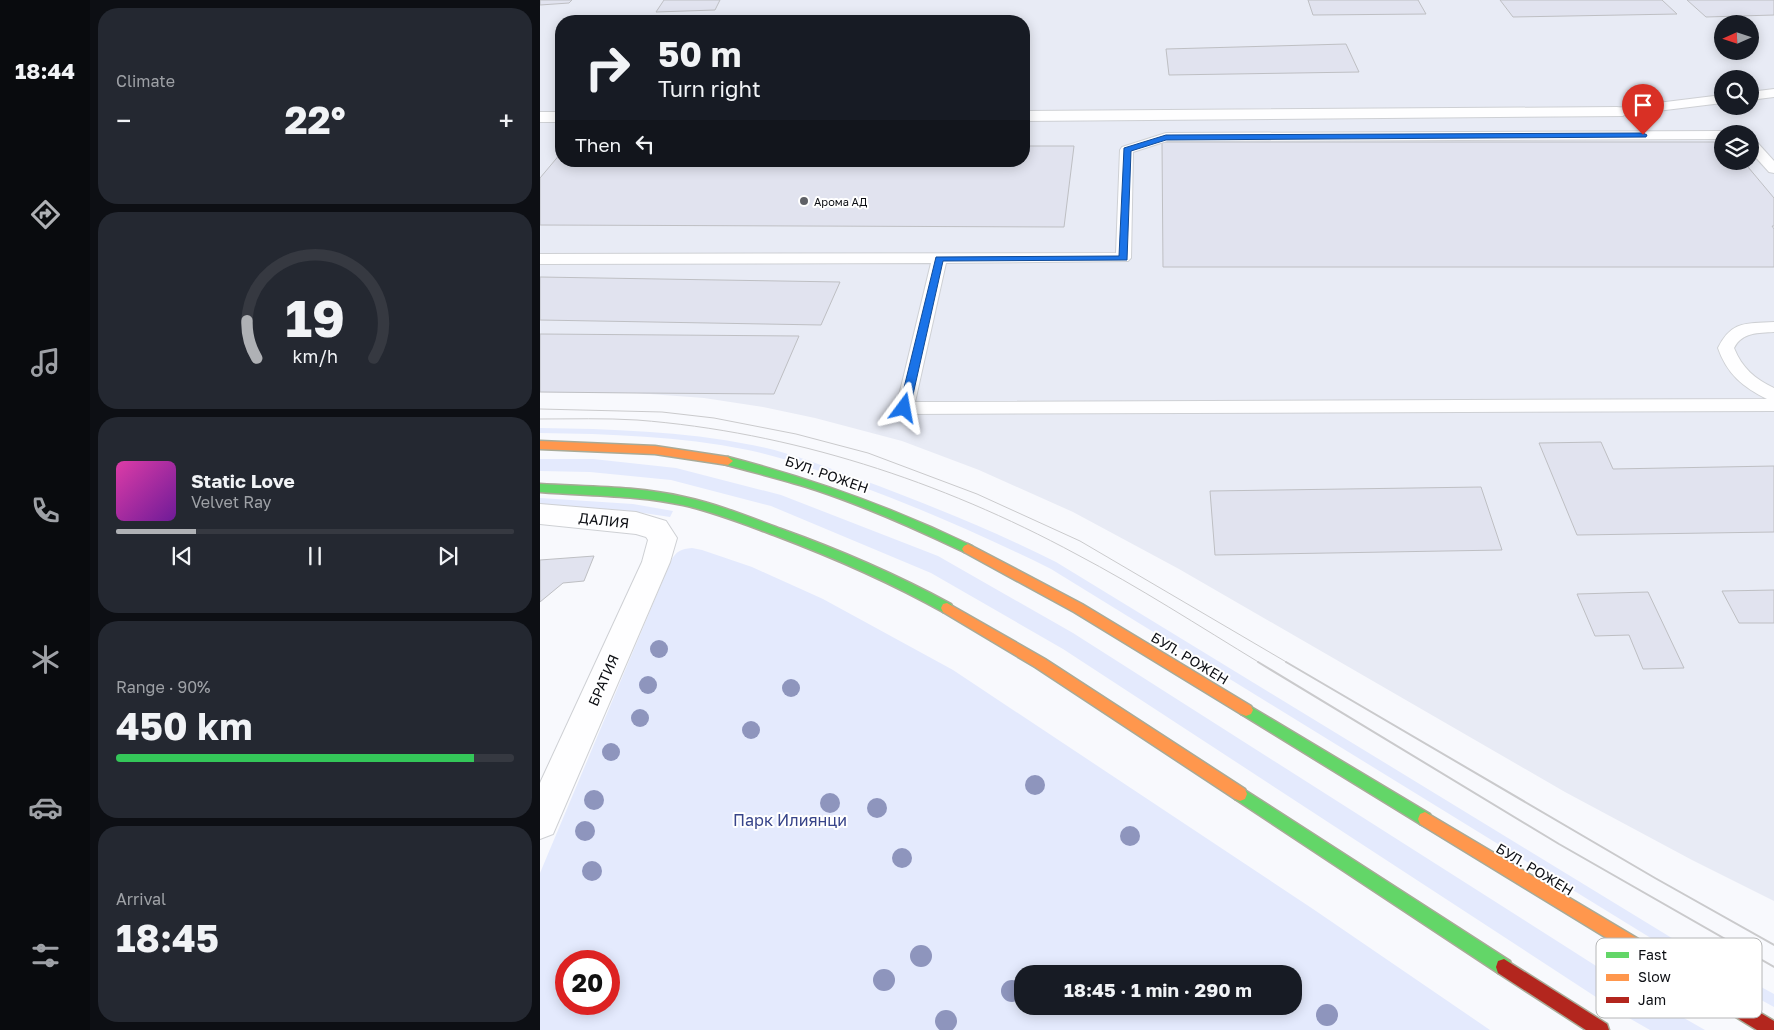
<!DOCTYPE html>
<meta charset="utf-8">
<style>
body{margin:0;font-family:"Golos Text",sans-serif;background:#242831;color:#f1f3f6;height:100vh;display:flex;flex-direction:column;font-size:19px;white-space:nowrap}
*{box-sizing:border-box;margin:0}
p{font-size:16px;color:#9ea1a6}
.icon{flex:none;width:28px;height:28px;fill:none;stroke:currentColor;stroke-width:2;stroke-linecap:round;stroke-linejoin:round}
.map{position:relative;flex:1;overflow:hidden}
.sheet{display:flex;flex-direction:column;gap:8px;padding:8px;background:#0d0f14;width:450px}
.sheet>*{flex:none}
.guide{position:absolute;left:15px;top:15px;width:475px;height:152px;border-radius:20px;box-shadow:0 2px 12px #0003;background:#171b24;color:#f1f3f6;overflow:hidden}
.needle{width:32px;rotate:267deg}
.buttons{position:absolute;left:1174px;top:15px;display:grid;gap:10px}
.buttons a{display:grid;place-items:center;width:45px;height:45px;border-radius:50%;background:#171b24;box-shadow:0 2px 12px #0003;font-size:25px}
.speed{position:absolute;left:15px;top:950px;display:flex;gap:10px;font-size:25px;font-weight:700;text-align:center}
.speed>*{display:grid;place-content:center;width:65px;height:65px;border-radius:50%;background:#171b24;box-shadow:0 2px 12px #0003;line-height:1}
.speed .limit{border:8px solid #d22;background:#fff;color:#111}
.pin{position:absolute;display:grid;place-items:center;width:42px;height:42px;color:#fff;margin:-51px -21px;border-radius:50% 50% 50% 0;rotate:-45deg;box-shadow:0 0 5px #0007}
.pin .icon{rotate:45deg}
.me{position:absolute;width:55px;margin:-28px;rotate:13deg;stroke-linejoin:round;filter:drop-shadow(0 0 4px #0008)}
.turn{display:flex;align-items:center;gap:18px;height:105px;padding:0 20px;font-size:22px}
.turn .icon{width:65px;height:65px;stroke-width:2.5}
.turn b{display:block;font-size:35px;line-height:42px}
.then{display:flex;align-items:center;height:48px;padding:0 20px;background:#0003;gap:10px;font-size:19px}
.big{font-size:38px;font-weight:700;line-height:1.1}
.sheet .widget{flex:1;display:flex;flex-direction:column;justify-content:center;gap:8px;min-width:0;padding:0 18px;border-radius:20px;background:#242831}
.sheet .dial{align-items:center;gap:0}
.dial svg{height:130px;overflow:visible;fill:none;stroke:#363941;stroke-width:7;stroke-linecap:round;text-anchor:middle}
.dial text{fill:#f1f3f6;stroke:none}
.song{display:flex;align-items:center;gap:15px}
.cover{width:60px;height:60px;border-radius:8px;background:linear-gradient(135deg,hsl(320 70% 55%),hsl(280 70% 35%))}
.played{height:5px;border-radius:2px;background:linear-gradient(90deg,#afb1b5 20%,#363941 20%)}
.keys{display:flex;justify-content:space-around;direction:ltr}
.heat{display:flex;justify-content:space-between;align-items:center;font-size:28px;direction:ltr}
.charge{height:8px;border-radius:4px;background:linear-gradient(90deg,#34c759 90%,#363941 0)}
.trip{position:absolute;left:474px;top:965px;width:288px;height:50px;border-radius:20px;background:#171b24;box-shadow:0 2px 12px #0003;font-weight:700;line-height:50px;text-align:center}
main{display:flex;flex:1;min-height:0}
.tabs{display:flex;flex-direction:column;width:90px;justify-content:space-around;align-items:center;background:#090b0e;color:#9ea1a6}
.tabs .icon{width:35px;height:35px}
.tabs .selected{color:#afb1b5}
.tabs b{font-size:22px;color:#f1f3f6}
.map>svg:first-child{display:block}
</style>
<main>
<nav class="tabs">
<b>18:44</b>
<svg class="icon selected" aria-label="directions" viewBox="0 0 24 24"><path d="M12 3l9 9-9 9-9-9zM9 14v-3h6M13 9l2 2-2 2"/></svg>
<svg class="icon" aria-label="music" viewBox="0 0 24 24"><path d="M9 18V5l10-2v13"/><circle cx="6" cy="18" r="3"/><circle cx="16" cy="16" r="3"/></svg>
<svg class="icon" aria-label="phone" viewBox="0 0 24 24"><path d="M5 4h4l2 5-3 2q2 4 5 5l2-3 5 2v4C11 20 4 13 5 4z"/></svg>
<svg class="icon" aria-label="climate" viewBox="0 0 24 24"><path d="M12 3v18M4 7l16 10M4 17L20 7"/></svg>
<svg class="icon" aria-label="car" viewBox="0 0 24 24"><path d="M5 17H2v-5l4-1 3-4h7l3 4 3 1v5h-3M9 17h6M6 11h13"/><circle cx="7" cy="17" r="2"/><circle cx="17" cy="17" r="2"/></svg>
<svg class="icon" aria-label="filters" viewBox="0 0 24 24"><path d="M4 7h16M4 17h16"/><circle cx="9" cy="7" r="2"/><circle cx="15" cy="17" r="2"/></svg>
</nav>
<section class="sheet">
<div class="widget"><p>Climate</p>
<div class="heat"><a>−</a><b class="big">22°</b><a>+</a></div>
</div>
<div class="widget dial"><svg viewBox="0 0 100 80">
<path d="M14 69A42 42 0 1 1 86 69"/>
<path d="M14 69A42 42 0 0 1 8 46" stroke="#afb1b5"/>
<text x="50" y="56" font-size="32" font-weight="700">19</text>
<text x="50" y="72" font-size="11">km/h</text>
</svg></div>
<div class="widget">
<div class="song"><i class="cover"></i><div><b>Static Love</b><p>Velvet Ray</p></div></div>
<div class="played"></div>
<div class="keys"><svg class="icon" aria-label="previous" viewBox="0 0 24 24"><path d="M18 5L8 12l10 7zM5 5v14"/></svg><svg class="icon" aria-label="pause" viewBox="0 0 24 24"><path d="M8 5v14M16 5v14"/></svg><svg class="icon" aria-label="next" viewBox="0 0 24 24"><path d="M6 5l10 7-10 7zM19 5v14"/></svg></div>
</div>
<div class="widget"><p>Range · 90%</p><b class="big">450 km</b><div class="charge"></div></div>
<div class="widget"><p>Arrival</p><b class="big">18:45</b></div>
</section>
<div class="map">
<svg width="1234" height="1030" viewBox="0 0 1234 1030">
<rect width="100%" height="100%" fill="#f8f9fd"/>
<path fill="#e8ebf5" fill-rule="evenodd" d="M0,0H1234V901L1152,860L1025,792L639,569L533,512L439,470L362,441L275,418L223,407L164,398L96,393L0,392ZM21,21H484V161H21ZM1182,24H1210V51H1182ZM1182,79H1210V106H1182ZM1182,134H1210V161H1182Z"/>
<g fill="#e4eafd" fill-rule="evenodd">
<path d="M0,428C71,429 142,431 212,445C249,452 285,467 320,479C387,504 452,530 516,562L1140,943L1234,994V1007L1140,956L511,569C448,538 385,510 320,486C283,472 246,458 208,450C139,436 70,434 0,433Z"/>
<path d="M0,459H53L136,468L241,495L398,556L533,633L1086,985L1165,1030H1110L1082,1014L523,649L391,573L231,506L131,480L50,472L0,471Z"/>
<path d="M0,498L93,504L133,511L130,517L90,511L0,504Z"/>
<path d="M152,548L162,550L212,567L283,599L413,670L773,909L950,1030H0V873L131,561C136,551 141,549 152,548ZM69,961V1004H26V961ZM482,974H752V1006H482Z"/>
</g>
<g fill="#e1e3ef" stroke="#bebfc3">
<path d="M0,0H32L29,3L0,5Z"/>
<path d="M124,0H180L175,10L116,12Z"/>
<path d="M768,0H878L886,14L773,15Z"/>
<path d="M960,0H1122L1137,14L973,17Z"/>
<path d="M1147,0H1234V15L1166,17Z"/>
<path d="M806,44L819,72L629,75L626,49Z"/>
<path d="M622,142H1182V161H1203L1234,198V226H1232L1234,229V267H623Z"/>
<path d="M484,146H534L524,227L0,225V178L21,153V161H484Z"/>
<path d="M0,277L300,282L281,325L0,320Z"/>
<path d="M0,334L259,336L234,394L96,393L0,392Z"/>
<path d="M1061,442L1073,469L1234,466V532L1037,535L999,443Z"/>
<path d="M941,487L962,550L675,555L670,491Z"/>
<path d="M54,556L44,581L23,583L0,602V560Z"/>
<path d="M1234,590V623H1199L1182,591Z"/>
<path d="M1108,592L1144,668L1103,669L1089,635L1055,636L1037,594Z"/>
</g>
<g fill="none" stroke-linecap="round" stroke-linejoin="round">
<defs>
<g id="lane">
<path d="M1234,89V97L1210,100V92Z"/>
<path d="M1182,95V103L1077,116L1071,112L1077,108Z"/>
<path d="M1182,131L1188,134H1182V139L627,141L593,152L591,258L588,261L406,263L375,402L1227,399C1203,387 1187,374 1178,348C1192,320 1206,324 1234,322V332C1218,333 1202,332 1194,348C1202,368 1215,379 1234,388V411L365,414L359,412L356,408L391,263L0,264V254L576,253L580,150L582,147L626,133Z"/>
<path d="M1210,139L1215,140L1234,161V173L1229,172L1210,151Z"/>
</g>
<g id="street">
<path d="M1077,107L1083,108L1086,112L1083,116L484,121V111Z"/>
<rect x="0" y="112" width="21" height="10"/>
<path d="M0,504L96,512L126,521L137,538L130,562L13,834L0,839V783L102,562L108,540L106,537L96,534L0,524Z"/>
</g>
<g id="fast">
<path d="M188,457C273,479 353,508 432,546L434,549L432,552H424C376,529 327,507 276,490C246,480 215,473 184,464L183,461L184,458Z"/>
<path d="M0,484C48,487 97,486 144,497C177,504 209,517 241,529C300,550 357,575 411,604L413,608L411,612L407,613L403,612C348,581 292,557 234,535C204,524 174,512 143,505C97,495 48,496 0,492Z"/>
<path d="M706,704L890,814L892,819L890,824L885,826L880,824L701,714L699,710L701,706Z"/>
<path d="M700,787L970,961L972,967L970,973L964,975L958,973L695,799L693,794L695,789Z"/>
</g>
<g id="slow">
<path d="M0,441L115,446L188,457L193,461L188,465L115,454L0,449Z"/>
<path d="M428,544L542,604L711,706L713,710L711,714L706,716L701,714L534,612L424,552L422,549L424,546Z"/>
<path d="M407,603L505,659L705,789L707,794L705,799L700,801L695,799L495,667L403,612L401,608L403,604Z"/>
<path d="M885,812L1154,972L1156,978L1154,984L1148,986L1142,984L880,824L878,819L880,814Z"/>
</g>
<g id="jam">
<path d="M964,959L1067,1024L1069,1030H1046L958,973L956,967L958,961Z"/>
<path d="M1148,970L1234,1021V1030H1217L1142,984L1140,978L1142,972Z"/>
</g>
</defs>
<use href="#lane" stroke="#ced0d4" stroke-width="2"/>
<use href="#street" stroke="#ced0d4" stroke-width="2"/>
<use href="#fast" stroke="#a8aa97" stroke-width="3"/>
<use href="#slow" stroke="#a8aa97" stroke-width="3"/>
<use href="#jam" stroke="#a8aa97" stroke-width="3"/>
<use href="#lane" fill="#fefeff" fill-rule="evenodd"/>
<use href="#street" fill="#fefeff" fill-rule="evenodd"/>
<use href="#fast" fill="#63d668" fill-rule="evenodd"/>
<use href="#slow" fill="#ff974d" fill-rule="evenodd"/>
<use href="#jam" fill="#b3261e" fill-rule="evenodd"/>
<g stroke="#cacacc" stroke-width="1">
<path d="M0,409L122,412L174,418L256,434L328,453L437,494L540,541L748,663"/>
<path d="M0,419C32,419 65,418 97,420C251,432 401,481 536,554C599,587 659,626 720,663"/>
</g>
<g stroke="#cacacc" stroke-width="2">
<path d="M718,662L1019,844L1234,967"/>
<path d="M746,662L1115,878L1234,945"/>
</g>
</g>
<g fill="#8e95bd">
<circle cx="119" cy="649" r="9"/>
<circle cx="108" cy="685" r="9"/>
<circle cx="251" cy="688" r="9"/>
<circle cx="100" cy="718" r="9"/>
<circle cx="211" cy="730" r="9"/>
<circle cx="71" cy="752" r="9"/>
<circle cx="495" cy="785" r="10"/>
<circle cx="54" cy="800" r="10"/>
<circle cx="290" cy="803" r="10"/>
<circle cx="337" cy="808" r="10"/>
<circle cx="45" cy="831" r="10"/>
<circle cx="590" cy="836" r="10"/>
<circle cx="362" cy="858" r="10"/>
<circle cx="52" cy="871" r="10"/>
<circle cx="381" cy="956" r="11"/>
<circle cx="344" cy="980" r="11"/>
<circle cx="472" cy="991" r="11"/>
<circle cx="787" cy="1015" r="11"/>
<circle cx="406" cy="1021" r="11"/>
</g>
<path fill="#1a73e8" stroke="#114b97" d="M1103,133L1107,135L1106,137L626,140L591,151L587,260L403,261L370,408L364,411L359,408L396,257L579,256L584,148L626,135Z"/>
<circle fill="#5f6166" stroke="#fff" stroke-width="2" cx="264" cy="201" r="5"/>
<g text-anchor="middle" dominant-baseline="central" stroke-width="4" stroke-linejoin="round" paint-order="stroke">
<g font-size="11" fill="#0d0f14" stroke="#fff" text-anchor="start">
<text x="274" y="201">Арома АД</text>
</g>
<g font-size="14" fill="#0d0f14" stroke="#fff">
<text transform="translate(287 474) rotate(19)">БУЛ. РОЖЕН</text>
<text transform="translate(64 520) rotate(7)">ДАЛИЯ</text>
<text transform="translate(650 658) rotate(31)">БУЛ. РОЖЕН</text>
<text transform="translate(63 680) rotate(-66)">БРАТИЯ</text>
<text transform="translate(995 869) rotate(31)">БУЛ. РОЖЕН</text>
</g>
<g font-size="16" fill="#374489" stroke="#fff">
<text x="250" y="820">Парк Илиянци</text>
</g>
</g>
<rect x="1056" y="938" width="166" height="80" rx="8" fill="#fff" stroke="#b6b7b8" stroke-width="1"/>
<rect x="1066" y="952" width="23" height="6" fill="#63d668"/>
<rect x="1066" y="974" width="23" height="7" fill="#ff974d"/>
<rect x="1066" y="997" width="23" height="6" fill="#b3261e"/>
<g font-size="14" fill="#0d0f14">
<text x="1098" y="960">Fast</text>
<text x="1098" y="982">Slow</text>
<text x="1098" y="1005">Jam</text>
</g>
</svg>
<div class="buttons">
<a><svg class="needle" viewBox="-14 -14 28 28"><path d="M0-13l5 13h-10z" fill="#e53935"/><path d="M0 13l5-13h-10z" fill="#9ea1a6"/></svg></a>
<a><svg class="icon" aria-label="search" viewBox="0 0 24 24"><circle cx="10" cy="10" r="6"/><path d="M15 15l6 6"/></svg></a>
<a><svg class="icon" aria-label="layers" viewBox="0 0 24 24"><path d="M12 4l9 5-9 5-9-5zM3 14l9 5 9-5"/></svg></a>
</div>
<div class="speed"><div class="limit">20</div></div>
<div class="pin" style="left:1103px;top:135px;background:#d93025"><svg class="icon" aria-label="arrive" viewBox="0 0 24 24"><path d="M6 21V4h12l-3 4 3 4H6"/></svg></div>
<svg class="me" style="left:364px;top:408px" viewBox="-20 -20 40 40"><path d="M0-17L14 15 0 8-14 15z" fill="#1a73e8" stroke="#fff" stroke-width="4"/></svg>
<div class="trip">18:45 · 1 min · 290 m</div>
<div class="guide">
<div class="turn"><svg class="icon" aria-label="right" viewBox="0 0 24 24"><path d="M7 20v-9h11M14 6l5 5-5 5"/></svg><div><b>50 m</b>Turn right</div></div>
<div class="then">Then<svg class="icon" aria-label="left" viewBox="0 0 24 24"><path d="M17 20v-9H6M10 6l-5 5 5 5"/></svg></div>
</div>
</div>
</main>
